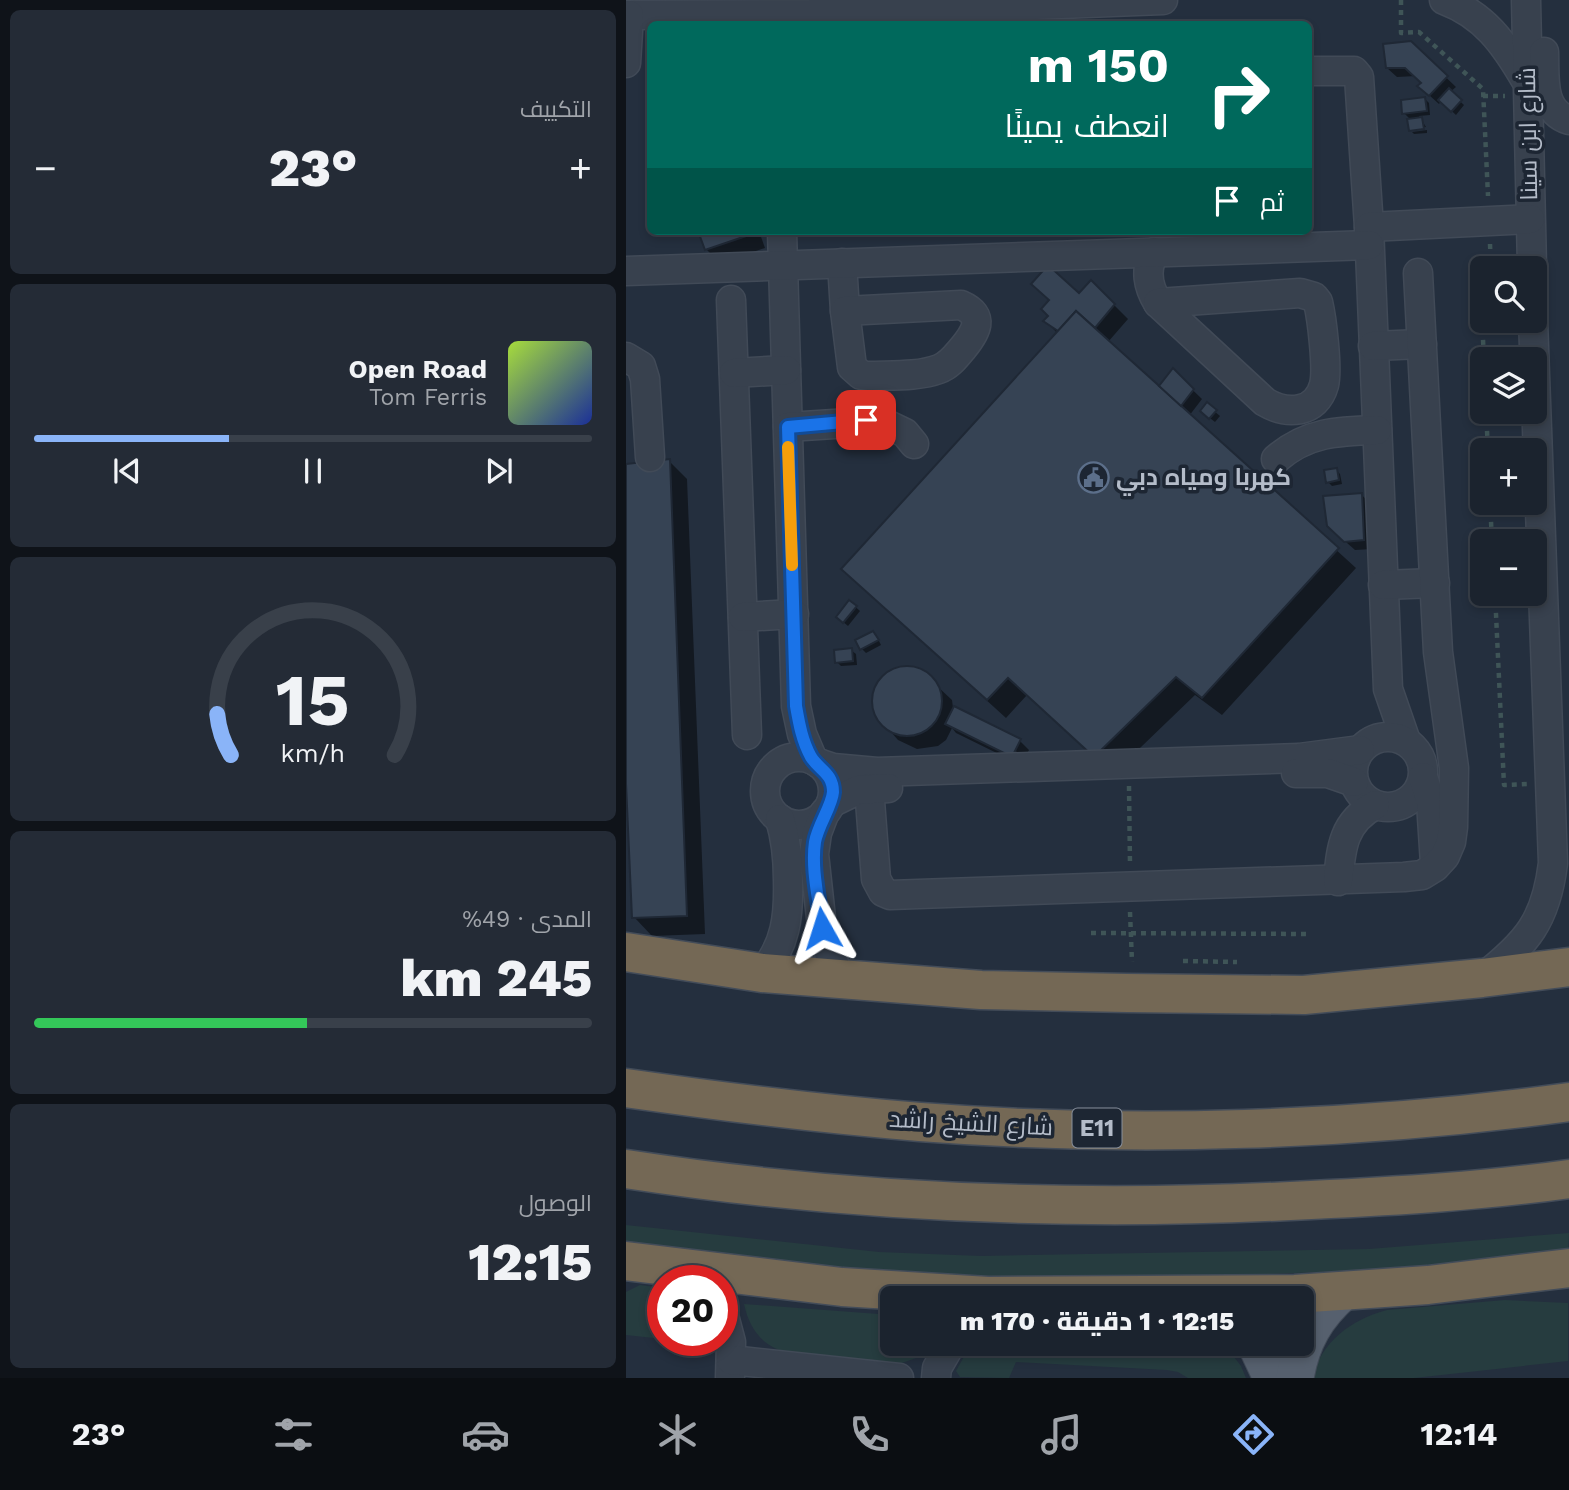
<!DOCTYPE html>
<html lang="ar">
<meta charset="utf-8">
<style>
body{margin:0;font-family:"Work Sans",Cairo,sans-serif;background:#242b36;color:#f1f3f6;direction:rtl;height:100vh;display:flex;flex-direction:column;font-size:26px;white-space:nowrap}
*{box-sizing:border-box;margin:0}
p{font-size:23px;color:#a0a4aa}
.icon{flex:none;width:38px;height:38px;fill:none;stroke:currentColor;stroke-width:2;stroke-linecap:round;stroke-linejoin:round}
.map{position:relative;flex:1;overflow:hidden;direction:ltr}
.side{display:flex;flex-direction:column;gap:10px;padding:10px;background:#0f1319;width:626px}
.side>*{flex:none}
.banner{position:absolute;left:21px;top:21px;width:665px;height:214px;border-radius:10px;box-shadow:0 4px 10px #0003,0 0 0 2px #39404a;direction:rtl;background:#00695c;color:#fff;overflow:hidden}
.buttons{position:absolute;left:844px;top:256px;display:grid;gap:14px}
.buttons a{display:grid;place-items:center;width:77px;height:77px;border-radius:10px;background:#1b232e;box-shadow:0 4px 10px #0003,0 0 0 2px #39404a;font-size:35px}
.speed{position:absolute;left:21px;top:1265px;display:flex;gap:14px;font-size:35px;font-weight:700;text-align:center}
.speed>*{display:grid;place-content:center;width:91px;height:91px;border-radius:50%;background:#1b232e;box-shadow:0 4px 10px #0003,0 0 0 2px #39404a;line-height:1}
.speed .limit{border:10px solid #d22;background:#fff;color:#111}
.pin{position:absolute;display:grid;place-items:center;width:60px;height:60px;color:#fff;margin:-30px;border-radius:14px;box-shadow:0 4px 10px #0006}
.me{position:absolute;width:77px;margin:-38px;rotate:354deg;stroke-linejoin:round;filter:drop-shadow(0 0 5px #0008)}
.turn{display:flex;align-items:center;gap:24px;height:147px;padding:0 28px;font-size:32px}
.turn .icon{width:91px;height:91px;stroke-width:2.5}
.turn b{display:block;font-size:49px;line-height:60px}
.then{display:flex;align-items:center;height:66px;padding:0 28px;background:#0003;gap:14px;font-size:26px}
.big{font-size:52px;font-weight:800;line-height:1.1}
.side .card{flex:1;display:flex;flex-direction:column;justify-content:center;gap:10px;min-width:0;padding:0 24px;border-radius:10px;background:#242b36}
.side .dial{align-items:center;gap:0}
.dial svg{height:182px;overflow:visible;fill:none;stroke:#39404a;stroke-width:7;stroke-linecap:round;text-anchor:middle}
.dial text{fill:#f1f3f6;stroke:none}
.song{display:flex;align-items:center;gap:21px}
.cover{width:84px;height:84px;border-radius:10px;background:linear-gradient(135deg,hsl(80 70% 55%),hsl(230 70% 35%))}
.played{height:7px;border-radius:4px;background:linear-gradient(90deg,#8ab4f8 35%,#39404a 35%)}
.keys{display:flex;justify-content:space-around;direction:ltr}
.heat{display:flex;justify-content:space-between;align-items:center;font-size:38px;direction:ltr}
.charge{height:10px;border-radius:5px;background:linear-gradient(90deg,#34c759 49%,#39404a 0)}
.trip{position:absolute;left:254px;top:1286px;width:434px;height:70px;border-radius:10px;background:#1b232e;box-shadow:0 4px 10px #0003,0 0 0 2px #39404a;font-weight:800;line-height:70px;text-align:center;direction:rtl}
.tab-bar{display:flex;height:112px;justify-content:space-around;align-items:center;background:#0b0e12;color:#a0a4aa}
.tab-bar .icon{width:49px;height:49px}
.tab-bar .on{color:#8ab4f8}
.tab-bar b{font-size:32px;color:#f1f3f6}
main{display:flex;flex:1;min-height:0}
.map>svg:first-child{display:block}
</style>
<main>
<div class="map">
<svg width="943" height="1378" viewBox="0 0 943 1378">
<rect width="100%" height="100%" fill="#242f3e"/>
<g fill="#263c3f">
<path d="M0,1225L253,1252L355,1256L743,1249L943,1233L942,1257L846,1266L622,1275L513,1278L328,1279L0,1247Z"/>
<path d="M14,1285L37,1288V1339L0,1335V1292Z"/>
<path d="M879,1300L942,1303V1361L788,1378H685C697,1341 724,1320 761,1310Z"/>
<path d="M118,1304L266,1315V1344H308L293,1357L273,1364L160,1352C136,1346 123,1328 118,1304Z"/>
<path d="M345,1344H598L615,1366L620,1378H562L552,1372L541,1370L390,1362L383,1378L334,1377L330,1371Z"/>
</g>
<g fill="#0007">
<path d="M784,43L830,87L824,92L838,105L830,115L815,101L813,104L803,95L797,83L790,76L771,77L761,68Z"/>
<path d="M799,99L803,103L804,115L793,116L800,127L785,129V131V120L778,113Z"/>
<path d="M801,130V133L788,134L786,132Z"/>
<path d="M74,231H133L139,248L94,263L80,249Z"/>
<path d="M465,282L502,319L482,342L533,388L547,371L576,399L563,416L730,568L596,715L569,695L487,774L401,695L380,718L236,587L432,334L420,321L453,295Z"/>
<path d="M581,405L594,416L589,422L580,415Z"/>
<path d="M43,461L61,479L79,934L26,936L8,917L0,745V465Z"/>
<path d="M710,470L714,474L716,484L706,486L702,482Z"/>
<path d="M735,494L744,504L747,549L729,550L712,535Z"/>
<path d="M224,602L234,611L222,626L216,621Z"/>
<path d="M251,637L255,645L240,653L236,649Z"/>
<path d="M225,650L230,654L231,665L215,666L211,662Z"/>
<path d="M286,667L296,671L311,686L326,700L327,708L394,741L403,750L395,765L330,733L326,728L320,740L312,746L291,749L272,740L251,716L248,696L257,677L275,668Z"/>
</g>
<g fill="#364354" stroke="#1f2835" stroke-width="2">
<path d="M785,41L822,76L803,96L791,86L795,83L779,68H760L757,44Z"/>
<path d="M823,88L836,100L825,112L812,100Z"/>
<path d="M799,97L801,111L776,114L775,100Z"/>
<path d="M796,117L798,129L783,131L781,119Z"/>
<path d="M72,231H125L126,234L79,250Z"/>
<path d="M422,265L453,293L465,280L489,304L469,328L450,311L432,331L417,321L422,316L415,309L423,300L405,284Z"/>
<path d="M450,311L713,548L576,698L550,677L468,757L382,678L361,700L215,569Z"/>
<path d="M547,368L568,389L555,406L533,386Z"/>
<path d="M581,402L591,410L583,419L574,411Z"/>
<path d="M44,459L61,916L6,918L0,784V464Z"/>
<path d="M711,468L713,480L700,483L698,470Z"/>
<path d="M736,493L738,540L718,542L701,526L697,496Z"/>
<path d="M223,600L231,606L217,623L210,617Z"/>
<path d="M247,631L253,640L234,650L229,640Z"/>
<path d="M226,648L227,661L209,663L208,650Z"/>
<circle cx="281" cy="701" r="35"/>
<path d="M328,706L395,739L386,757L319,724Z"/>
</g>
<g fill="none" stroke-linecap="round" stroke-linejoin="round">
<defs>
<g id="minor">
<path d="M818,0C858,15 878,43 899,79"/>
<path d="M900,0L906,268"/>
<path d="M0,15L184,14L537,0"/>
<path d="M918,52C919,76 914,111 943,120"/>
<path d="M0,63L3,15"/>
<path d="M682,71H728L733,77L743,227L762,689L780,741"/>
<path d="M743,227L904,219"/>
<path d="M156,231L170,706L176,734L187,760"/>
<path d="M529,252C518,269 522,287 532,303"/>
<path d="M216,263L219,311"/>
<path d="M0,271L743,245"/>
<path d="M674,293L688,297L692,302C696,319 702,369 698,385C690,414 661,415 639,402L532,303Z"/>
<path d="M105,300L121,735"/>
<path d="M335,305C360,316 350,332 337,348C330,356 324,365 313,369C292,377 264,375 242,376L235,375L226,367L219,311Z"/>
<path d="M747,346L796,344"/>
<path d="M0,357L15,366L19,379L24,457"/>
<path d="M108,373L160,370"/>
<path d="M162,427L254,421L279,433L288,444"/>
<path d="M650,459C681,432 712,431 751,430"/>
<path d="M757,585L809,583"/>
<path d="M117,617L168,614"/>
<circle cx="762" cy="772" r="35"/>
<circle cx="173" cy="791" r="34"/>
<path d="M192,763L207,768L251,772L673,758L734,750"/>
<path d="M670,773H702L728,782"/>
<path d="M797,777L805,802L809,864"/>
<path d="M243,788L250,879L257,892L264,895L778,877L796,875L809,867L819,856L825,842L827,827L828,768L812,652L792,273"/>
<path d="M205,803L232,790L262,788"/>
<path d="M199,812L191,833L188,854L196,927L204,956L216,979"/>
<path d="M712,881C715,848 717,822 749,805"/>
<path d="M136,973C160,945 163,916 162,880C162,859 160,839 154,819"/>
<path d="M856,978C901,943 920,921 927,863L907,320"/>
<path d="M96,1308L105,1342L104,1378"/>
<path d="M105,1360L273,1378"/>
<path d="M310,1378L311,1368L325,1344"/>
</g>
<g id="major">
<path d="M630,1344L646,1378"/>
<path d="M669,1378C675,1341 690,1315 718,1291"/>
</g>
<g id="highway">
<path d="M0,952L136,973L355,990L501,993L678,995L856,978L943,967"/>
<path d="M0,1088C98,1102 195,1114 294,1122C507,1138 730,1131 943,1102"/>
<path d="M0,1169C227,1204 456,1212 685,1200C771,1196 857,1191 943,1179"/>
<path d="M0,1261L216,1287L362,1296L669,1294L802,1285L943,1268"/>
</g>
</defs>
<use href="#minor" stroke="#414a57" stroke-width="31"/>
<use href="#major" stroke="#414a57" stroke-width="39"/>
<use href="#highway" stroke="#434c59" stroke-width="41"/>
<g stroke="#3f5557" stroke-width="4.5" stroke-dasharray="5 5" stroke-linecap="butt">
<path d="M775,0V33L793,32L857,89L862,196"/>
<path d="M857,96H879"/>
<path d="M864,244L865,268"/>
<path d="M856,320L858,359"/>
<path d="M860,411L862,450"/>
<path d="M864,502L866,541"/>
<path d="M869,593L878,785L902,784"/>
<path d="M503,786L504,865"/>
<path d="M504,912L506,962"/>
<path d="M465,933L685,934"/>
<path d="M557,961L611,962"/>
</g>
<use href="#minor" stroke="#38414e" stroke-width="28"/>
<use href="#major" stroke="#56606e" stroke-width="37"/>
<use href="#highway" stroke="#746855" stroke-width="38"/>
</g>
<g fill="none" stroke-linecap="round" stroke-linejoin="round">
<defs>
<path id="route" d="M196,928C193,900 185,869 189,842C192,825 206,806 207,792C207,773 193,770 185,757C176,741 173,723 170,706L162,427L240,420"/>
</defs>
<use href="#route" stroke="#114b97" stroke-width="18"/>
<use href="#route" stroke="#1a73e8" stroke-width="12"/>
<path stroke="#f59e0b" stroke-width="12" d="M162,447L166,565"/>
</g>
<defs>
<symbol id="civic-ring" viewBox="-11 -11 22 22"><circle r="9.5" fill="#1d2633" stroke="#5c6f8a" stroke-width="1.5"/><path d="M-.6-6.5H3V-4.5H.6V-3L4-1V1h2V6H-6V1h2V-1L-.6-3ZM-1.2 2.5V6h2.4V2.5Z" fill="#5c6f8a"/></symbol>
</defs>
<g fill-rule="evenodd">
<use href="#civic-ring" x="450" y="460" width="35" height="35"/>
</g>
<g text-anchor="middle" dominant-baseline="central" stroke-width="7" stroke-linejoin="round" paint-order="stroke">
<rect fill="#1d2633" stroke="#878f9c" stroke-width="2" x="446.5" y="1108.5" width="49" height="39" rx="5"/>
<g font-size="23" font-weight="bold" fill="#b4bcc9">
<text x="471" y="1128">E11</text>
</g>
<g font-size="24" fill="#b4bcc9" stroke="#1d2633">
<text transform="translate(902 134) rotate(-91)">شارع ابن سينا</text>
<text transform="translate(345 1123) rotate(3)">شارع الشيخ راشد</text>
</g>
<g font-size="24" font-weight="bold" fill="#b4bcc9" stroke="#1d2633" text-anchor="start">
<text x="490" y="477">كهربا ومياه دبي</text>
</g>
</g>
</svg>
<div class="buttons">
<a><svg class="icon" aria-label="search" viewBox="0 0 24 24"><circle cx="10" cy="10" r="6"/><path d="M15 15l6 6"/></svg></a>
<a><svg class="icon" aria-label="layers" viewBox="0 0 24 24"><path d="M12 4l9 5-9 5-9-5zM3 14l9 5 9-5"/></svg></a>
<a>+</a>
<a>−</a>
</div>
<div class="speed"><div class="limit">20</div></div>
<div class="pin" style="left:240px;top:420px;background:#d93025"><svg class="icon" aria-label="arrive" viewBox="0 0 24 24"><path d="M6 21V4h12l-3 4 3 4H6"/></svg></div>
<svg class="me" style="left:196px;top:928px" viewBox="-20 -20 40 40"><path d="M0-17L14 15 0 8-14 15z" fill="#1a73e8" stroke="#fff" stroke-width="4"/></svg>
<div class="trip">12:15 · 1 دقيقة · 170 m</div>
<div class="banner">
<div class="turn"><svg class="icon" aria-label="right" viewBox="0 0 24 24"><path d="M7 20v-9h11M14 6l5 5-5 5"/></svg><div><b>150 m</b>انعطف يمينًا</div></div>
<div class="then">ثم<svg class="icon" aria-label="arrive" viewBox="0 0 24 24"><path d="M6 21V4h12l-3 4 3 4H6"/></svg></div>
</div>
</div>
<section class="side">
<div class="card"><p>التكييف</p>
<div class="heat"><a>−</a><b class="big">23°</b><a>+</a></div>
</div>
<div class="card">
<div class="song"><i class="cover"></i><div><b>Open Road</b><p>Tom Ferris</p></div></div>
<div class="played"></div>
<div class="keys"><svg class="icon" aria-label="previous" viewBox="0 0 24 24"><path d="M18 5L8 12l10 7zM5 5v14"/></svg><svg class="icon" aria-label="pause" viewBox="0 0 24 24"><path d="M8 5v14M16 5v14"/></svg><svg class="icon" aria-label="next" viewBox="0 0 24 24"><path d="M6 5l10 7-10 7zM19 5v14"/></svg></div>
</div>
<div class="card dial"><svg viewBox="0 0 100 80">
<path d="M14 69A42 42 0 1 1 86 69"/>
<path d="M14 69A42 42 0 0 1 8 51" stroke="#8ab4f8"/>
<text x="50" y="56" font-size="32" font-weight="700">15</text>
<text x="50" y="72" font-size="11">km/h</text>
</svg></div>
<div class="card"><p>المدى · 49%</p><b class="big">245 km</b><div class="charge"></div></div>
<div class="card"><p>الوصول</p><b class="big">12:15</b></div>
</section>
</main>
<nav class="tab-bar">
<b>12:14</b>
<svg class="icon on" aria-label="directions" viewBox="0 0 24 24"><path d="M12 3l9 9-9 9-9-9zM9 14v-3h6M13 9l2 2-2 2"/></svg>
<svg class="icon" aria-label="music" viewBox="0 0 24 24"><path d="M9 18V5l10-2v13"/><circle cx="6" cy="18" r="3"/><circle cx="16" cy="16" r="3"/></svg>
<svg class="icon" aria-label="phone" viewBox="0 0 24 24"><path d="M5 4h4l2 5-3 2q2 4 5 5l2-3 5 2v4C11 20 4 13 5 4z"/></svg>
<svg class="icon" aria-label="climate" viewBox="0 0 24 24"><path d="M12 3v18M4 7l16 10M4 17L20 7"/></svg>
<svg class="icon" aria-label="car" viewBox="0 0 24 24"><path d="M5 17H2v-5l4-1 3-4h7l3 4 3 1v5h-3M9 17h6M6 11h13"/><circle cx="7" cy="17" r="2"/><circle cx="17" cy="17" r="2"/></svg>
<svg class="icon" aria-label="filters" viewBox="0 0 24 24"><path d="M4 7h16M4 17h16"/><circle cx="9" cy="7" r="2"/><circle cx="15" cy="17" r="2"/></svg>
<b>23°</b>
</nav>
